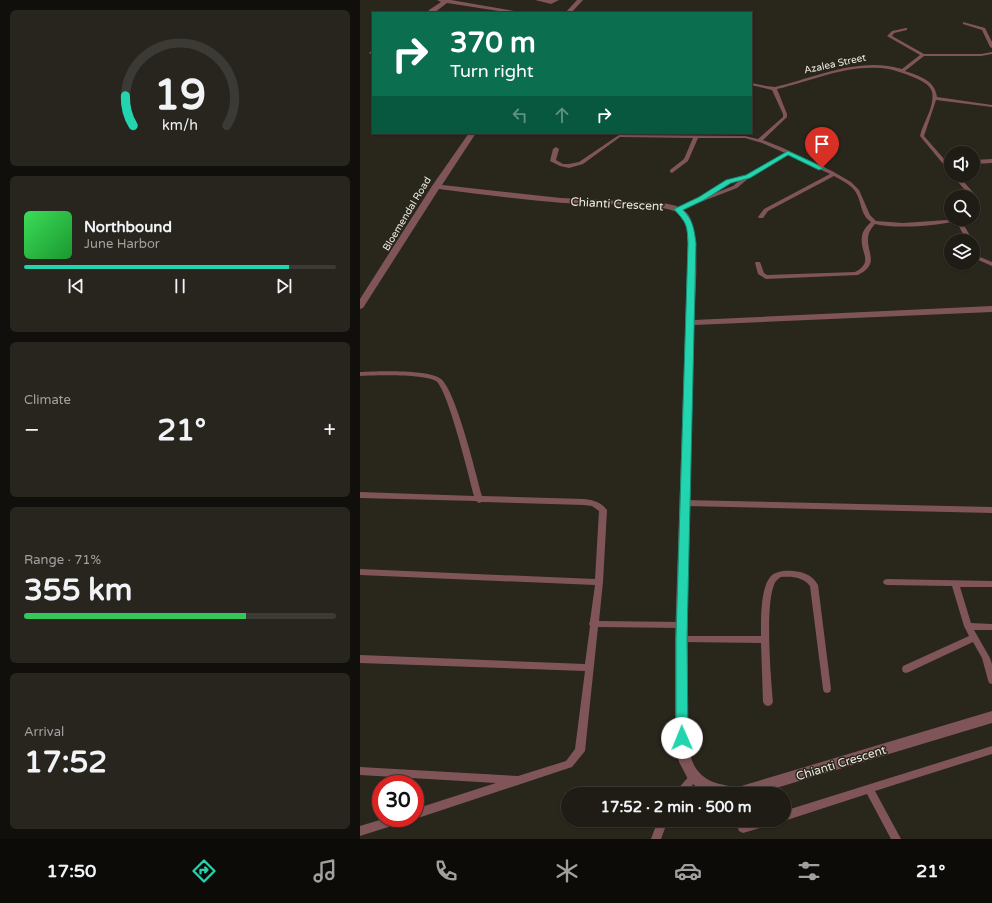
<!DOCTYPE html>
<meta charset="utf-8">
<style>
body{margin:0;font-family:"Varela Round",sans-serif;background:#27251e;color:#f1f3f6;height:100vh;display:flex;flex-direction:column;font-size:15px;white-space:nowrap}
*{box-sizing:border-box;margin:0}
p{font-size:13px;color:#a1a1a0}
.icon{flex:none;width:22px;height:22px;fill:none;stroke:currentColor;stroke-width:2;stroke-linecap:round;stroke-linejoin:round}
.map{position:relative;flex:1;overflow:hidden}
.details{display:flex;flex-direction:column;gap:10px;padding:10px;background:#110f0c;width:360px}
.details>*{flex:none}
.top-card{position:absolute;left:12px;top:12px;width:380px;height:122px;border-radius:0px;box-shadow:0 1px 3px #0004,0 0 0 1px #3c3a34;background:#0b6e4f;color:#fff;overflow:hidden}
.controls{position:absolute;left:584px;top:146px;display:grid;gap:8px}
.controls a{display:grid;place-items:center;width:36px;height:36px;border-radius:50%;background:#1f1c15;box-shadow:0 1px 3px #0004,0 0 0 1px #3c3a34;font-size:20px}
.speed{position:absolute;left:12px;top:775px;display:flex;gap:8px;font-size:20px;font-weight:700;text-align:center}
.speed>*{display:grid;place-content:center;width:52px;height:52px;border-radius:50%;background:#1f1c15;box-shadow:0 1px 3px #0004,0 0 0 1px #3c3a34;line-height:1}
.speed .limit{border:6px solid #d22;background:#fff;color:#111}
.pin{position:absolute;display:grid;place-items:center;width:34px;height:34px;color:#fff;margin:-41px -17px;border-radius:50% 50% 50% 0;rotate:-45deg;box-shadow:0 0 4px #0007}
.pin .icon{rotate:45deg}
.me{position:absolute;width:44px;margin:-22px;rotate:359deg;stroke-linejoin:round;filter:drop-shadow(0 0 3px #0008)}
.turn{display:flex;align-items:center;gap:14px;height:84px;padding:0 12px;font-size:18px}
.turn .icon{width:52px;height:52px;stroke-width:2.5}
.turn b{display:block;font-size:28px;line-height:34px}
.lanes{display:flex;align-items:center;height:38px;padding:0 12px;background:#0003;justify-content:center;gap:20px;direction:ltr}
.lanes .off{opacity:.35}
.big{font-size:30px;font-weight:800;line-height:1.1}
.details .tile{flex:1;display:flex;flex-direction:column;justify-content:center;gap:6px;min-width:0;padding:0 14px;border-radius:6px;background:#27251e}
.details .dial{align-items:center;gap:0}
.dial svg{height:104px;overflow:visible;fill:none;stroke:#3c3a34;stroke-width:7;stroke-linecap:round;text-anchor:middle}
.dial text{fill:#f1f3f6;stroke:none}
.song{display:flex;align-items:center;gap:12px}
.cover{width:48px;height:48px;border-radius:6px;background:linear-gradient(135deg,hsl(130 70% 55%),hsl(130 70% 35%))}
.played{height:4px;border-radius:2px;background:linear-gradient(90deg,#23d5af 85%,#3c3a34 85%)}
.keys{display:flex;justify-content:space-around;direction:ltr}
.heat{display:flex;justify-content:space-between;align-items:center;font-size:22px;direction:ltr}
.charge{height:6px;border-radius:3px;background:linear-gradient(90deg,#34c759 71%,#3c3a34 0)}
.trip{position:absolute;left:201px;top:787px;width:230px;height:40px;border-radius:20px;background:#1f1c15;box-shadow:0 1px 3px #0004,0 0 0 1px #3c3a34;font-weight:800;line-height:40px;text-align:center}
.dock{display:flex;height:64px;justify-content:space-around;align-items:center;background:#0c0b08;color:#a1a1a0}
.dock .icon{width:28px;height:28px}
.dock .selected{color:#23d5af}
.dock b{font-size:18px;color:#f1f3f6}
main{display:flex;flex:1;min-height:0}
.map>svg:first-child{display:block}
</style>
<main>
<section class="details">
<div class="tile dial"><svg viewBox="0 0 100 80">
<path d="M14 69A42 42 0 1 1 86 69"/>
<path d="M14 69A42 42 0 0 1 8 46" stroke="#23d5af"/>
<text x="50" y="56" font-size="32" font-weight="700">19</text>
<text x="50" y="72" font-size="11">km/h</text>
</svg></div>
<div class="tile">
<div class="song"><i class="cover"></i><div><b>Northbound</b><p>June Harbor</p></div></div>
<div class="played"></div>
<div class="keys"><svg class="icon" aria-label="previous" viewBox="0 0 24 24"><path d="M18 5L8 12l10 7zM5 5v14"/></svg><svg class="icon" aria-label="pause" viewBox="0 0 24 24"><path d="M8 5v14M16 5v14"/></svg><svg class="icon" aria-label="next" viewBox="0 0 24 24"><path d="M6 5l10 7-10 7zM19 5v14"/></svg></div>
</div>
<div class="tile"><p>Climate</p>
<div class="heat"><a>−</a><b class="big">21°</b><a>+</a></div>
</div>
<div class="tile"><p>Range · 71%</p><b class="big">355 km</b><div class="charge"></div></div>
<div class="tile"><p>Arrival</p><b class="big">17:52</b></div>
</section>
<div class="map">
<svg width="632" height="839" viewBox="0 0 632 839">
<rect width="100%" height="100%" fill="#29261c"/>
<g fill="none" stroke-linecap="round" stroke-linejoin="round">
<g fill="#7f5559" fill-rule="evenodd">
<path d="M603,22L625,28L632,42V48L630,47L622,30L603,24Z"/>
<path d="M546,28H547V30L534,33L532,36L564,54H621L632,52V54L621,56H564L545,71C559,76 575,80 577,97L632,105V107L576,100L564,136L591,167V172L589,171L560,136C563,122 575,107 572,92C570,84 560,80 553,77C543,73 533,69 521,68C486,65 450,81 417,89L427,114V117L403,140L423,148L472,171L491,182L499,190L510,215L516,221L543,223L602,219L601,220L613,241H607L596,221C575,226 536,229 515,224C495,245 527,261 498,275L406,279L398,274L395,263L396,262H400L404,273L407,275L495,272C515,262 499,252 502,236C503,230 507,226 511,222C500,215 502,201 495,191C490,184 481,180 474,176L408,211L403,218H399L398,217L404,209L470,174L429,155L390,177L377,188L320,210H316V208L346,196L343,195L344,194L367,180L385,176L425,153L402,143L385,138H338L328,161L312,173L310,172V170L324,159L333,138L260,137L223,164L209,168L200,166L190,161L193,149L196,147L199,149L196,160L203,164H209L219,162L259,135L385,136L398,139L423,117V114L412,90L391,85V83L406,86L415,87C456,77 500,56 542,69L560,55L527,36L532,31ZM380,180L373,186L350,195L371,182Z"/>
<path d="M632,159V163L613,164V160Z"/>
<path d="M592,175H598L617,197L619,202L615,207L613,208V197H611Z"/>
<path d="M613,245L616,247L620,257L632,262V266L616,259L613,253Z"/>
<path d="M0,372C15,371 70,369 81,379C96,391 116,474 122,496L224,499C233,500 241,502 247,510L243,582L239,621L322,622L325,623L326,625L325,627L322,628L238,627L225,751L212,767L55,819L53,818H55V809L136,783L0,775V767L158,776L206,761L215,749L225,671L0,663V655L225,664L230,626L229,624L230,621L235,585L0,575V569L235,579L239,511L232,506L224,505L122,502L119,503L116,501L0,498V492L114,496C109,477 88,390 76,381C65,374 14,375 0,376Z"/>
<path d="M325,500L632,507V513L325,506L322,505L321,503L322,501Z"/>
<path d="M423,571C436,570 451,572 458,585L471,689L470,692L467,693L464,692L463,689L450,586C443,577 432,576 421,577C419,578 418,579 416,581C404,598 411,679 413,702L411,705L408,706L405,705L403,702L401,643L321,642L318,641L317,639L318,637L321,636H401C401,621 400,588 411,576C414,573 418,572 423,571Z"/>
<path d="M527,579L632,581V587H600L611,623L632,624V630H614L630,658L632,664V684L629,683L628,680L622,658L613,642L549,672L546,673L543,672L542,669L543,666L609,636L604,626L592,586L527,585L524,584L523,582L524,580Z"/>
<path d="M632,746V754L515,791L541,839H531L507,794L424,821L422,820H424V811Z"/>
<path d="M334,773L337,774L339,777L325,794H314L316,791L331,774Z"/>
<path d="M26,818H46L45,821L41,823L0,836V826Z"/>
<path d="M298,820H308L301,839H291Z"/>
<path d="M394,820H415L414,823L410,825L383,833L379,831L378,828L379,825Z"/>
</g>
<g fill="#7f5559" fill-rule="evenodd">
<path d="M77,0H91L166,13H152L87,3L74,13H68L69,10L81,2Z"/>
<path d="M175,0H199L191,4Z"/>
<path d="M217,0H223L211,13H205Z"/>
<path d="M13,51V55L9,53L10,52Z"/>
<path d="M109,133H116L82,185L201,198L300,203C309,204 319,205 326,212C342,227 335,297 334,320L632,306V312L334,325C332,442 326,559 328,676C328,698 324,743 333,763C342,782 359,785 378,787L632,711V723L396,794H349L342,791L329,781L319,762L315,738V639L328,243C327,233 327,219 318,213C301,202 227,205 203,203C162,200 120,194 79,189L3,308L0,309V299L72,186Z"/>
</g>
</g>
<path fill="#23d5af" stroke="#178a72" d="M428,151L465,168L459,170L428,155L390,178L371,183L344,200L323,210C333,220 334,229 336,243L327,638L328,738L326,742L322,744L318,742L316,738V638L328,243C327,224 327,224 314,209L339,197L366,180L386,175Z"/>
<g text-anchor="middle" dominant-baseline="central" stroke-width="3" stroke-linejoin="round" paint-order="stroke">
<g font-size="10" fill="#eceae3" stroke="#29261c">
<text transform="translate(475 64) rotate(-12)">Azalea Street</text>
<text transform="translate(47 214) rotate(-59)">Bloemendal Road</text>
</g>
<g font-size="12" fill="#eceae3" stroke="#29261c">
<text transform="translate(257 204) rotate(3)">Chianti Crescent</text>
<text transform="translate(481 763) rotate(-17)">Chianti Crescent</text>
</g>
</g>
</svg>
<div class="controls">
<a><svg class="icon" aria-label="sound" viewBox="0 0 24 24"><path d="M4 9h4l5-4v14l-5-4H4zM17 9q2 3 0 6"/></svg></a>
<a><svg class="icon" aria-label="search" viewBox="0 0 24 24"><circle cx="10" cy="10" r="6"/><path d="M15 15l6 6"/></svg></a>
<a><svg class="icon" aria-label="layers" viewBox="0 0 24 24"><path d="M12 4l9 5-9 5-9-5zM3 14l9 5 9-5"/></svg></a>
</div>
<div class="speed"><div class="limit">30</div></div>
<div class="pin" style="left:462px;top:168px;background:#d93025"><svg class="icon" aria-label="arrive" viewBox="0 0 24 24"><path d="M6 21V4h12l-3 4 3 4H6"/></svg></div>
<svg class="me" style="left:322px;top:738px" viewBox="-20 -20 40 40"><circle r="19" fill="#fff"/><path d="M0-13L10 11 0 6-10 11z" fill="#23d5af"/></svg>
<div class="trip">17:52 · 2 min · 500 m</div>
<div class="top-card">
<div class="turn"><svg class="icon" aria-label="right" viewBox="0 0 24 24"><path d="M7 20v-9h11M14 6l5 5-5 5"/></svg><div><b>370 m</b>Turn right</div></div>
<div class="lanes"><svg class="icon off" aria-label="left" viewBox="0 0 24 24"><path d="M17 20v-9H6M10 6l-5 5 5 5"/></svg><svg class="icon off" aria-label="ahead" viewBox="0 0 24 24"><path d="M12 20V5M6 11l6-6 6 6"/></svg><svg class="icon" aria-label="right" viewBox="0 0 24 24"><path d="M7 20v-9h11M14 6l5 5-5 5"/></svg></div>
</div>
</div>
</main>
<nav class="dock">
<b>17:50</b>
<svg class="icon selected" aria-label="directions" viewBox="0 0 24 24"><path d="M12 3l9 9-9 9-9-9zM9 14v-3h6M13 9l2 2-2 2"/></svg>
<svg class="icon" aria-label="music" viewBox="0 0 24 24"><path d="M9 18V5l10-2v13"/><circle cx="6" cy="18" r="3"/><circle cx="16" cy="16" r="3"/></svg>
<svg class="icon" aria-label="phone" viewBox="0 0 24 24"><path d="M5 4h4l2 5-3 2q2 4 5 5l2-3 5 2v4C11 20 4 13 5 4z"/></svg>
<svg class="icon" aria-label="climate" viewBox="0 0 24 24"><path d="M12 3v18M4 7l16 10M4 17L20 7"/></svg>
<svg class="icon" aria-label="car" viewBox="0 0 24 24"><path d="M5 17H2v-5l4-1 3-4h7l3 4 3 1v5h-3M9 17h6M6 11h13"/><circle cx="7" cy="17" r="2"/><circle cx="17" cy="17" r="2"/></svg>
<svg class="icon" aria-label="filters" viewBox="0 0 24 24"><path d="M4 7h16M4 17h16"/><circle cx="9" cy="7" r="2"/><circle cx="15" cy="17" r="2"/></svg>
<b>21°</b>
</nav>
